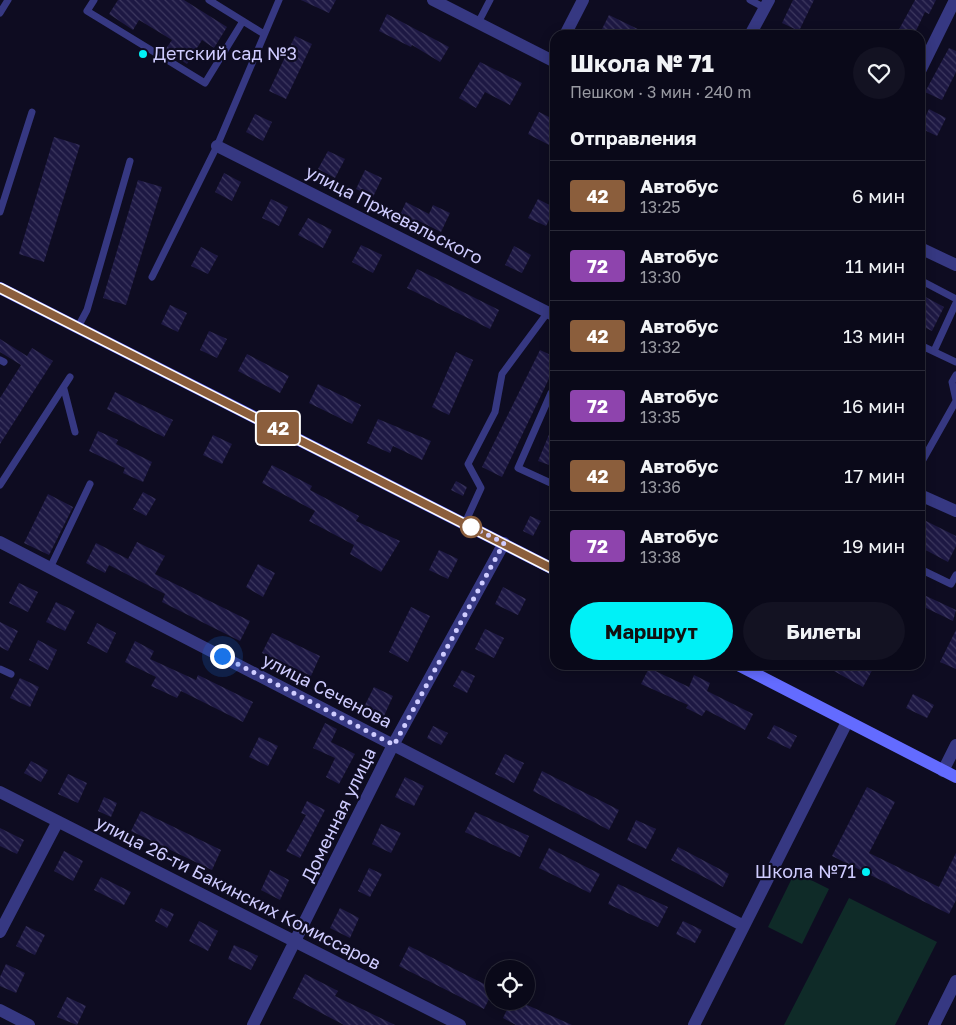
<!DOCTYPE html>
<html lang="ru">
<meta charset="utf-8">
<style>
:root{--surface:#0a0919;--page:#131222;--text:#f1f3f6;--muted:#999aa2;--line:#2a2a38;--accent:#00f1f7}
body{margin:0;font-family:"Golos Text",sans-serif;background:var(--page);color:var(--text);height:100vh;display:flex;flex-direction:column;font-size:19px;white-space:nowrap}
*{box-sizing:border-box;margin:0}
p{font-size:16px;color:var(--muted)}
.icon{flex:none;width:28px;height:28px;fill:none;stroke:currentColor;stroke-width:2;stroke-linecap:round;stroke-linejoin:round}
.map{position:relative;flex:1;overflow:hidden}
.drawer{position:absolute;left:550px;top:30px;width:375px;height:640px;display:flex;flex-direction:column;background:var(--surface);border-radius:15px;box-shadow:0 2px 12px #0003,0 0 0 1px var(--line)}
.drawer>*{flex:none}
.badge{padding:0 10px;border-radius:4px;font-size:18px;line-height:32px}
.controls{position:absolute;left:485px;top:960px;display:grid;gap:10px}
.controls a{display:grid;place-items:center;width:50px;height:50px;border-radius:50%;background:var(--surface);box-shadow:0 2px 12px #0003,0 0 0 1px var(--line);font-size:25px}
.you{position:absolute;width:25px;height:25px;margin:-12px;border:4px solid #fff;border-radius:50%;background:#1a73e8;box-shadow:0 0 0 8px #1a73e833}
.map>.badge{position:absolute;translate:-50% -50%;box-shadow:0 0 0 2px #fff}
h2{padding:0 20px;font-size:19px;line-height:45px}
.round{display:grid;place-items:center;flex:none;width:52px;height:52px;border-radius:26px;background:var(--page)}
.headline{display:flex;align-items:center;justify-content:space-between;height:85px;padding:0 20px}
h1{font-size:24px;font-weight:700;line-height:38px}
.action{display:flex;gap:10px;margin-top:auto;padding:10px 20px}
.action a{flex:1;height:58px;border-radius:30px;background:var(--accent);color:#111;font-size:20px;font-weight:700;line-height:58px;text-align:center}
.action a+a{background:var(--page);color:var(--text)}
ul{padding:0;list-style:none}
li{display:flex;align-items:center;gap:15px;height:70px;padding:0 20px;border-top:1px solid var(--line)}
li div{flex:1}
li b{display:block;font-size:19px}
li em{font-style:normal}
li .badge{min-width:55px;font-weight:700;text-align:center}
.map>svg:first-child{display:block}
.pitch{fill:#0f2b28}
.building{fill:url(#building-back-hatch)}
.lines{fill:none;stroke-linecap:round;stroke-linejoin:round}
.service{stroke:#363882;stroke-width:7}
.minor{stroke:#363882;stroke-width:12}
.secondary{stroke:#636bff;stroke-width:12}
.line-casing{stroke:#fff;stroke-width:11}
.line{stroke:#8b5e3c;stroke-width:8}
.walk{stroke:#cfccff;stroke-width:5;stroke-dasharray:0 9}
.poi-dot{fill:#00f1f7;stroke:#0e0c21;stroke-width:2}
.stop-dot{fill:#fff;stroke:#8b5e3c;stroke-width:2.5}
.labels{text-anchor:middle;stroke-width:4.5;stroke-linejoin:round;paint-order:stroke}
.poi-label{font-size:18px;fill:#cfccff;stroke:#0e0c21;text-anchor:start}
.street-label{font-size:18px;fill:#cfccff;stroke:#0e0c21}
</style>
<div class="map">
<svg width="956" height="1025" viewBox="0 0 956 1025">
<defs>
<pattern id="building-back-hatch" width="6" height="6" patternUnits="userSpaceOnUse" patternTransform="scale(1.25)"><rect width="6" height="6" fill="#1d1843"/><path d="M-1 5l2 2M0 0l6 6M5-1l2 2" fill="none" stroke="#3d385f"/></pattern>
</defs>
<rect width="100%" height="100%" fill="#0e0c21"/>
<path class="pitch" d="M 795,872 L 829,889 L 802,944 L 768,927 Z
M 849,898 L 937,942 L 895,1025 L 784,1025 Z"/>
<path class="building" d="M 118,0 L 184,0 L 227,27 L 214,48 L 202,40 L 187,64 L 165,50 L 172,40 L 139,20 L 133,30 L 109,14 Z
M 301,0 L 336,0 L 329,13 Z
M 793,0 L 814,0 L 799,31 L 782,23 Z
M 915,0 L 936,0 L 929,14 L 925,12 L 914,35 L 896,35 Z
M 387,14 L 449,47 L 440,62 L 412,45 L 411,47 L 379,31 Z
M 609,15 L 650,35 L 599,35 Z
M 295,36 L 312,44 L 286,99 L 269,91 Z
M 949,48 L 956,51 L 956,72 L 942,100 L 925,92 Z
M 480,62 L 522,83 L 510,105 L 485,92 L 476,108 L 459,98 Z
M 929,109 L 946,118 L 937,136 L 920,128 Z
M 539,112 L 555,120 L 555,137 L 551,146 L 528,134 Z
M 255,114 L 272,122 L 263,141 L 246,132 Z
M 54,137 L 80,145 L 44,262 L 19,254 Z
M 328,151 L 345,159 L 335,178 L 318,169 Z
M 365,170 L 382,178 L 373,197 L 356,189 Z
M 224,173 L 241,182 L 232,201 L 215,192 Z
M 138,180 L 162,187 L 126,305 L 103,298 Z
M 271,199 L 288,207 L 279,226 L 262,218 Z
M 538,199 L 555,208 L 546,226 L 528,218 Z
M 406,202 L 429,214 L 433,205 L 450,213 L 441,232 L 419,221 L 415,228 L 398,219 Z
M 308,218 L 332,230 L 323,248 L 298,235 Z
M 361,245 L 382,255 L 373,273 L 352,262 Z
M 514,246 L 531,255 L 522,273 L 505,265 Z
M 201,247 L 218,256 L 208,274 L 191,266 Z
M 417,269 L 499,310 L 490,329 L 407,288 Z
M 920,294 L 944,307 L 932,331 L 920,325 Z
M 170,305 L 187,313 L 178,332 L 161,324 Z
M 209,331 L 227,339 L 217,358 L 200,350 Z
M 0,339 L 27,356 L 32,348 L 53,361 L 0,444 L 0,398 L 21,365 L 0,352 Z
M 540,350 L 555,357 L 555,366 L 502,477 L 482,467 Z
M 456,352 L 473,360 L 449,415 L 432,407 Z
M 247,354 L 289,376 L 280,393 L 238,371 Z
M 318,384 L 361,405 L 352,424 L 309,403 Z
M 115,392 L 173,420 L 164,437 L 107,409 Z
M 378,419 L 431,441 L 422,460 L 393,446 L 390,453 L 367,443 Z
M 555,420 L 555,467 L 538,461 Z
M 98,431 L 118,440 L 116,444 L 152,462 L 143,482 L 123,473 L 125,468 L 89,451 Z
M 213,435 L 232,444 L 222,464 L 203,455 Z
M 272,465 L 312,486 L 310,490 L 359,516 L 356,521 L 400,541 L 381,572 L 350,554 L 354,545 L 309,521 L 315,511 L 262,483 Z
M 456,481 L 467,487 L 463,496 L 451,490 Z
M 143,492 L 156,499 L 146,516 L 133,509 Z
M 48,494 L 73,507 L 49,555 L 24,543 Z
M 530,516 L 541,521 L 533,536 L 523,531 Z
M 920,518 L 956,536 L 956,546 L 948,562 L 920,547 Z
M 137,542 L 165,556 L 155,574 L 250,621 L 240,641 L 162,602 L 165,594 L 109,565 L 105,573 L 86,563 L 96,543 L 128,559 Z
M 439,550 L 458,559 L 448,579 L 429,570 Z
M 258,564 L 275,573 L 263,597 L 246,587 Z
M 19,583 L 38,592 L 28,612 L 9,603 Z
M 503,587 L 526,599 L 518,615 L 495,604 Z
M 924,595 L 956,610 L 953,621 L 920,605 Z
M 56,602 L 75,611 L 65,631 L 46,622 Z
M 411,607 L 430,616 L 408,662 L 389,652 Z
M 0,622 L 18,631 L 8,651 L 0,647 Z
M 97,623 L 116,633 L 107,653 L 87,643 Z
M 485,629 L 504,638 L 494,658 L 475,649 Z
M 956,630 L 956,669 L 940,662 Z
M 272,633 L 320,656 L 311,676 L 262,653 Z
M 38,640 L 57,650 L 48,670 L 29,660 Z
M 135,641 L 154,651 L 150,659 L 196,680 L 198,675 L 253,702 L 243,722 L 181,691 L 177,698 L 151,686 L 156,677 L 125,662 Z
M 823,665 L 875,665 L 863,687 Z
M 649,668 L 689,687 L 694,675 L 710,683 L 707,691 L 753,714 L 745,730 L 706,710 L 702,716 L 686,708 L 688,705 L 641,684 Z
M 462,670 L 475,676 L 467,693 L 453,686 Z
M 20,678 L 39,687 L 30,707 L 10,698 Z
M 374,687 L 393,696 L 384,716 L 364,707 Z
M 913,694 L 934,705 L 927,718 L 906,708 Z
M 325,723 L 337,729 L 331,742 L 355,754 L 339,784 L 326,777 L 335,758 L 313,748 Z
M 774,725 L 797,736 L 790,749 L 767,738 Z
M 433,726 L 448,733 L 441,745 L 427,738 Z
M 259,737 L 278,746 L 268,766 L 249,757 Z
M 505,754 L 524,763 L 514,783 L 495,774 Z
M 31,761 L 48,770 L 41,782 L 24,773 Z
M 542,771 L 619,810 L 609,830 L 533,791 Z
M 68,774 L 87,783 L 78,803 L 58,794 Z
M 405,777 L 424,786 L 414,806 L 395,797 Z
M 867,787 L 895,802 L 869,853 L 939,887 L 956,853 L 956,900 L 949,914 L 832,856 Z
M 104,797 L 117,803 L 111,817 L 98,811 Z
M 307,801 L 325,810 L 300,858 L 286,851 L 306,815 L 301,813 Z
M 141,811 L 221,850 L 212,870 L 131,831 Z
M 475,812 L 529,836 L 520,857 L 465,832 Z
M 636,820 L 656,829 L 646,849 L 627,840 Z
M 381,824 L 401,833 L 391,853 L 372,844 Z
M 0,828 L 24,840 L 17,854 L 0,846 Z
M 678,847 L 729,874 L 723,887 L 671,860 Z
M 549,848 L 600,874 L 590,893 L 539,868 Z
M 64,851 L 83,861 L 73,881 L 54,871 Z
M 369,868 L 382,874 L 370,897 L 358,891 Z
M 270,870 L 289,880 L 280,900 L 261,890 Z
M 101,877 L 131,892 L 124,905 L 94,890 Z
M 618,884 L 668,907 L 658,927 L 608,904 Z
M 161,908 L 174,914 L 167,928 L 155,921 Z
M 340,908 L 359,918 L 350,938 L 330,928 Z
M 199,921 L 218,931 L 208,951 L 189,941 Z
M 683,921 L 702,930 L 695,943 L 676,934 Z
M 26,926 L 45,935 L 35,955 L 16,946 Z
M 234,945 L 258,956 L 251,970 L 228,959 Z
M 409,946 L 494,989 L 484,1009 L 399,966 Z
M 6,964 L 25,973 L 16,993 L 0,986 L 0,977 Z
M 305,974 L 338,991 L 335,996 L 395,1025 L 344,1025 L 293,998 Z
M 67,997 L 86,1006 L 77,1025 L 57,1017 Z
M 511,1001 L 518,1001 L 572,1025 L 516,1025 L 503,1018 Z"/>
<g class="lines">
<path class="service" d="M 94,0 L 87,11 L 205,83 L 243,21
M 209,0 L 264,34
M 750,0 L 765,8
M 0,13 L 8,0
M 478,23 L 490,0
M 0,212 L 32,112
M 152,277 L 217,146 L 279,0
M 920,280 L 956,299
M 78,327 L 87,310 L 130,161
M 920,345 L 956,362
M 934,351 L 956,303
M 0,360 L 4,362
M 956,375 L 952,382 L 956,400
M 64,389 L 75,432
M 555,389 L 551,393 L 518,468 L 555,485
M 920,465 L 956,401
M 0,485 L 70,377
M 465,523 L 481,488 L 468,464 L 495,412 L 502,374 L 548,312
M 50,568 L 90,484
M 920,569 L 951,584 L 956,575
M 0,669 L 11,674"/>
<path class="minor" d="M 433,0 L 555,62
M 565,35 L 583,0
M 750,35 L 769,0
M 920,71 L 955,0
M 217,146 L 555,316
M 920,248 L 956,265
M 920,495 L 956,511
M 0,542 L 744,926
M 943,771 L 956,745
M 0,792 L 460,1025
M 0,932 L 57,823
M 0,1010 L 29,1025
M 253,1025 L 393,745 L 504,543
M 694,1025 L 847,722
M 934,1025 L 956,981"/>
<path class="secondary" d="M 0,288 L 555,570
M 738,665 L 956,777"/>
</g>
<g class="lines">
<g class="line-casing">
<path id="line" d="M 0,288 L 555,570"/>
</g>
<use href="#line" class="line"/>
<path class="walk" d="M 222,656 L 394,745 L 504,543 L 470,526 L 471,527"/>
</g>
<g class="poi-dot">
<circle cx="143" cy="54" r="5"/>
<circle cx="866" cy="872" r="5"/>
</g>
<circle class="stop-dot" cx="471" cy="527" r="10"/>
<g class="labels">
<g class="poi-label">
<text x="153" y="60">Детский сад №3</text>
<text x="856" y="878" text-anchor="end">Школа №71</text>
</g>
<g class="street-label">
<text transform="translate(394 215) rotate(27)" y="6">улица Пржевальского</text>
<text transform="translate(327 691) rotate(27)" y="6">улица Сеченова</text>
<text transform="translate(339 815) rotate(-64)" y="6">Доменная улица</text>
<text transform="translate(238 893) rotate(27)" y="6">улица 26-ти Бакинских Комиссаров</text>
</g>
</g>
</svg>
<div class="controls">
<a><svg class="icon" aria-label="locate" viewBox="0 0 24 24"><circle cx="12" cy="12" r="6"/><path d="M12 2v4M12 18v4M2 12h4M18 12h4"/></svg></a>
</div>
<div class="you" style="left:222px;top:656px"></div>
<b class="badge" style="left:278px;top:428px;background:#8b5e3c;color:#fff">42</b>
<section class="drawer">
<div class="headline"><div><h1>Школа № 71</h1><p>Пешком · 3 мин · 240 m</p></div><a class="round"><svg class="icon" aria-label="heart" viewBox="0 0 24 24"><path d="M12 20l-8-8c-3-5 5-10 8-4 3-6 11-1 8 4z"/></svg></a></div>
<h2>Отправления</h2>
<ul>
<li><span class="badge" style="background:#8b5e3c;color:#fff">42</span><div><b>Автобус</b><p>13:25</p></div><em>6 мин</em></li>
<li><span class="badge" style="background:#8e44ad;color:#fff">72</span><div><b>Автобус</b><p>13:30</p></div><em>11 мин</em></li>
<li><span class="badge" style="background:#8b5e3c;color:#fff">42</span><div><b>Автобус</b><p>13:32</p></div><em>13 мин</em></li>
<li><span class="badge" style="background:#8e44ad;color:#fff">72</span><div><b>Автобус</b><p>13:35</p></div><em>16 мин</em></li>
<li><span class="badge" style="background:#8b5e3c;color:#fff">42</span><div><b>Автобус</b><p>13:36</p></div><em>17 мин</em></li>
<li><span class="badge" style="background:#8e44ad;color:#fff">72</span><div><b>Автобус</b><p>13:38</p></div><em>19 мин</em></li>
</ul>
<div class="action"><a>Маршрут</a><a>Билеты</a></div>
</section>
</div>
